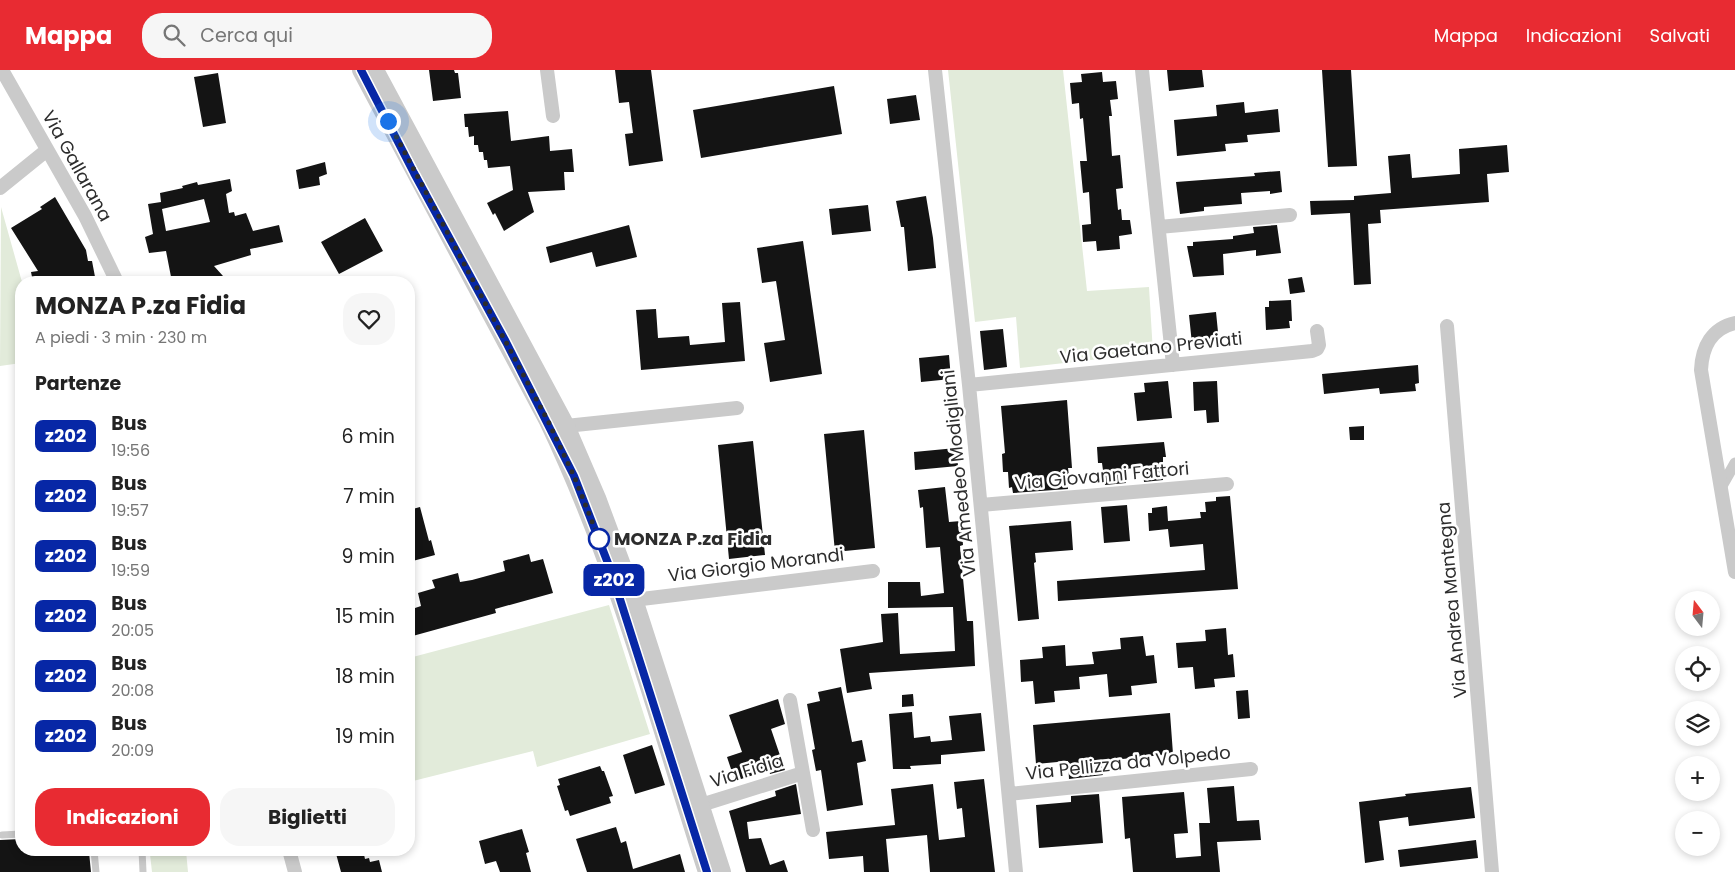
<!DOCTYPE html>
<html lang="it">
<meta charset="utf-8">
<style>
:root{--surface:#fff;--page:#f6f6f6;--text:#222;--muted:#767676;--accent:#e82b32}
body{margin:0;font-family:Poppins,sans-serif;background:var(--page);color:var(--text);height:100vh;display:flex;flex-direction:column;font-size:19px;white-space:nowrap}
*{box-sizing:border-box;margin:0}
p{font-size:16px;color:var(--muted)}
.icon{flex:none;width:28px;height:28px;fill:none;stroke:currentColor;stroke-width:2;stroke-linecap:round;stroke-linejoin:round}
.map{position:relative;flex:1;overflow:hidden}
.drawer{position:absolute;left:15px;top:206px;width:400px;height:580px;display:flex;flex-direction:column;background:var(--surface);border-radius:20px;box-shadow:0 2px 8px #0003}
.drawer>*{flex:none}
.badge{padding:0 10px;border-radius:8px;font-size:18px;line-height:32px}
.needle{width:32px;rotate:344deg}
.tools{position:absolute;left:1675px;top:521px;display:grid;gap:10px}
.tools a{display:grid;place-items:center;width:45px;height:45px;border-radius:50%;background:var(--surface);box-shadow:0 2px 8px #0003;font-size:25px}
.you{position:absolute;width:25px;height:25px;margin:-12px;border:4px solid #fff;border-radius:50%;background:#1a73e8;box-shadow:0 0 0 8px #1a73e833}
.map>.badge{position:absolute;translate:-50% -50%;box-shadow:0 0 0 2px #fff}
h2{padding:0 20px;font-size:19px;line-height:45px}
.round{display:grid;place-items:center;flex:none;width:52px;height:52px;border-radius:20px;background:var(--page)}
.head{display:flex;align-items:center;justify-content:space-between;height:85px;padding:0 20px}
h1{font-size:24px;font-weight:700;line-height:38px}
.action{display:flex;gap:10px;margin-top:auto;padding:10px 20px}
.action a{flex:1;height:58px;border-radius:20px;background:var(--accent);color:#fff;font-size:20px;font-weight:700;line-height:58px;text-align:center}
.action a+a{background:var(--page);color:var(--text)}
ul{padding:0;list-style:none}
li{display:flex;align-items:center;gap:15px;height:60px;padding:0 20px}
li div{flex:1}
li b{display:block;font-size:19px}
li em{font-style:normal}
li .badge{min-width:55px;font-weight:700;text-align:center}
header{display:flex;align-items:center;gap:30px;box-sizing:border-box;height:70px;padding:0 25px;background:var(--accent);color:#fff}
header strong{font-size:24px}
nav{display:flex;gap:28px;margin-inline-start:auto;font-size:18px}
.search{width:350px;height:45px;background:var(--page);display:flex;align-items:center;gap:12px;box-sizing:border-box;padding:0 18px;border-radius:20px;color:var(--muted);font-size:19px}
.map>svg:first-child{display:block}
.green{fill:#e2ebda}
.building{fill:#141414;fill-rule:evenodd}
.lines{fill:none;stroke-linecap:round;stroke-linejoin:round}
.service{stroke:#cacaca;stroke-width:7}
.pedestrian{stroke:#cacaca;stroke-width:11}
.minor{stroke:#cacaca;stroke-width:14}
.tertiary{stroke:#cacaca;stroke-width:18}
.line-casing{stroke:#fff;stroke-width:11}
.line{stroke:#0727a6;stroke-width:8}
.walk{stroke:#2d2d2d;stroke-width:5;stroke-dasharray:0 9}
.stop-dot{fill:#fff;stroke:#0727a6;stroke-width:2.5}
.labels{text-anchor:middle;stroke-width:5;stroke-linejoin:round;paint-order:stroke}
.street-label{font-size:18px;fill:#2d2d2d;stroke:#fff}
.stop-label{font-size:18px;font-weight:bold;fill:#2d2d2d;stroke:#fff;text-anchor:start}
</style>
<header>
<strong>Mappa</strong>
<div class="search"><svg class="icon" aria-label="search" viewBox="0 0 24 24"><circle cx="10" cy="10" r="6"/><path d="M15 15l6 6"/></svg>Cerca qui</div>
<nav><a>Mappa</a><a>Indicazioni</a><a>Salvati</a></nav>
</header>
<div class="map">
<svg width="1735" height="802" viewBox="0 0 1735 802">
<rect width="100%" height="100%" fill="#fff"/>
<path class="green" d="M 948,0 L 1063,0 L 1087,221 L 1149,217 L 1153,283 L 1020,298 L 1016,247 L 975,252 Z
M 1,137 L 22,212 L 21,293 L 0,296 Z
M 609,535 L 650,664 L 537,697 L 533,681 L 409,712 L 409,588 Z
M 186,781 L 188,802 L 152,802 L 150,784 Z"/>
<path class="building" d="M 429,0 L 454,0 L 455,3 L 458,3 L 461,28 L 433,31 Z
M 615,0 L 651,0 L 663,91 L 629,96 L 625,64 L 633,63 L 629,32 L 619,33 Z
M 1167,0 L 1202,0 L 1204,17 L 1169,21 Z
M 1322,0 L 1351,0 L 1357,96 L 1328,97 Z
M 1102,2 L 1103,12 L 1116,11 L 1118,29 L 1110,30 L 1112,46 L 1109,46 L 1112,86 L 1120,85 L 1123,118 L 1116,119 L 1118,140 L 1121,139 L 1122,150 L 1130,150 L 1132,164 L 1119,166 L 1120,179 L 1097,181 L 1096,171 L 1083,172 L 1082,155 L 1091,154 L 1089,122 L 1083,123 L 1080,91 L 1087,91 L 1083,48 L 1080,49 L 1079,33 L 1072,34 L 1070,13 L 1082,12 L 1081,4 Z
M 218,3 L 226,53 L 203,57 L 194,7 Z
M 834,16 L 842,64 L 701,88 L 693,40 Z
M 916,25 L 920,50 L 890,54 L 887,29 Z
M 1244,32 L 1245,43 L 1278,39 L 1280,62 L 1247,65 L 1248,72 L 1225,74 L 1226,81 L 1177,86 L 1174,50 L 1217,46 L 1216,35 Z
M 508,41 L 511,71 L 549,66 L 550,81 L 572,79 L 574,102 L 564,102 L 565,120 L 528,122 L 534,142 L 504,161 L 495,143 L 493,145 L 487,133 L 513,120 L 510,96 L 488,98 L 487,90 L 484,90 L 483,82 L 479,82 L 478,75 L 474,75 L 474,66 L 469,67 L 468,57 L 465,57 L 464,44 Z
M 1507,75 L 1509,102 L 1487,104 L 1489,132 L 1380,140 L 1381,153 L 1368,154 L 1371,214 L 1354,215 L 1350,143 L 1311,145 L 1310,131 L 1354,130 L 1354,126 L 1391,123 L 1388,86 L 1410,84 L 1412,108 L 1460,104 L 1459,79 Z
M 325,92 L 327,104 L 319,107 L 320,115 L 299,119 L 296,100 Z
M 1280,101 L 1282,122 L 1270,124 L 1270,121 L 1241,123 L 1242,134 L 1204,137 L 1204,141 L 1180,144 L 1176,112 L 1255,106 L 1254,103 Z
M 230,109 L 232,121 L 226,124 L 229,143 L 234,142 L 235,146 L 246,143 L 253,161 L 279,155 L 283,172 L 250,179 L 251,185 L 214,196 L 223,206 L 214,212 L 172,212 L 166,181 L 149,183 L 145,167 L 153,164 L 148,134 L 161,132 L 160,123 L 183,118 L 182,116 L 197,112 L 198,115 ZM 204,129 L 210,152 L 166,161 L 162,139 Z
M 926,126 L 933,168 L 936,198 L 908,201 L 904,157 L 901,157 L 896,131 Z
M 55,127 L 86,180 L 88,191 L 92,191 L 96,212 L 72,212 L 71,207 L 33,212 L 31,202 L 38,201 L 11,158 L 42,139 L 40,137 Z
M 868,135 L 871,161 L 832,165 L 829,139 Z
M 365,148 L 383,181 L 339,204 L 321,172 Z
M 629,155 L 637,187 L 596,197 L 592,182 L 550,193 L 546,177 Z
M 1277,155 L 1281,183 L 1256,186 L 1256,180 L 1223,184 L 1224,205 L 1193,207 L 1187,176 L 1193,176 L 1193,172 L 1233,169 L 1233,166 L 1254,163 L 1253,157 Z
M 803,171 L 822,304 L 770,312 L 764,273 L 785,270 L 776,211 L 762,213 L 757,178 Z
M 1302,207 L 1305,222 L 1290,224 L 1288,209 Z
M 1291,230 L 1292,251 L 1289,251 L 1290,258 L 1266,260 L 1265,237 L 1269,237 L 1269,231 Z
M 740,232 L 745,291 L 641,300 L 636,240 L 656,239 L 658,268 L 689,266 L 690,275 L 725,272 L 722,233 Z
M 1216,242 L 1219,272 L 1192,274 L 1189,245 Z
M 1003,259 L 1007,297 L 984,300 L 980,261 Z
M 949,285 L 951,309 L 921,312 L 919,288 Z
M 1418,295 L 1419,313 L 1415,314 L 1416,321 L 1380,324 L 1379,318 L 1324,324 L 1322,304 Z
M 1168,311 L 1172,348 L 1137,351 L 1134,323 L 1145,322 L 1144,313 Z
M 1217,311 L 1219,352 L 1207,353 L 1206,340 L 1194,341 L 1193,312 Z
M 1067,330 L 1072,398 L 1068,398 L 1070,413 L 1067,413 L 1068,419 L 1013,423 L 1012,417 L 1009,418 L 1008,402 L 1003,402 L 1002,384 L 1005,383 L 1001,336 Z
M 1364,356 L 1364,370 L 1350,370 L 1349,357 Z
M 864,360 L 875,478 L 835,482 L 824,364 Z
M 753,371 L 765,485 L 729,489 L 718,375 Z
M 1164,372 L 1166,387 L 1163,387 L 1163,410 L 1144,412 L 1143,397 L 1125,399 L 1126,413 L 1105,415 L 1102,393 L 1098,393 L 1097,377 Z
M 956,378 L 958,396 L 915,400 L 914,382 Z
M 945,417 L 949,452 L 961,451 L 963,475 L 960,476 L 967,551 L 973,551 L 975,596 L 869,603 L 872,619 L 847,623 L 840,579 L 883,572 L 881,544 L 898,543 L 900,584 L 955,581 L 953,537 L 888,538 L 888,512 L 920,512 L 921,526 L 944,523 L 940,477 L 926,478 L 923,437 L 920,438 L 918,420 Z
M 1230,426 L 1238,519 L 1058,531 L 1057,511 L 1205,500 L 1203,474 L 1170,477 L 1168,459 L 1149,461 L 1148,443 L 1152,443 L 1152,438 L 1167,436 L 1168,451 L 1201,448 L 1200,442 L 1206,442 L 1205,432 L 1216,431 L 1216,427 Z
M 1127,435 L 1130,471 L 1104,473 L 1101,437 Z
M 420,437 L 429,471 L 431,470 L 435,485 L 409,492 L 409,440 Z
M 1071,451 L 1073,480 L 1035,483 L 1036,492 L 1034,493 L 1039,549 L 1018,551 L 1009,456 Z
M 529,484 L 531,492 L 543,489 L 553,523 L 495,539 L 496,543 L 409,567 L 409,540 L 421,536 L 418,523 L 435,518 L 432,510 L 458,503 L 460,512 L 472,510 L 505,501 L 503,491 Z
M 1226,558 L 1228,585 L 1233,584 L 1235,607 L 1214,609 L 1215,617 L 1195,619 L 1193,597 L 1178,598 L 1176,573 L 1206,571 L 1205,560 Z
M 1143,566 L 1146,586 L 1154,585 L 1157,613 L 1131,616 L 1132,625 L 1109,627 L 1107,604 L 1079,607 L 1080,619 L 1054,621 L 1055,632 L 1035,634 L 1033,611 L 1021,612 L 1020,590 L 1043,588 L 1042,577 L 1065,575 L 1066,596 L 1094,594 L 1092,582 L 1121,579 L 1120,568 Z
M 841,617 L 852,672 L 862,670 L 866,691 L 857,693 L 863,735 L 827,741 L 821,700 L 816,701 L 812,680 L 815,679 L 807,634 L 820,631 L 818,622 Z
M 1248,620 L 1250,648 L 1238,649 L 1236,621 Z
M 913,624 L 914,636 L 902,637 L 902,625 Z
M 778,629 L 785,654 L 771,659 L 785,700 L 770,704 L 769,700 L 735,711 L 727,687 L 742,682 L 729,645 Z
M 912,642 L 914,668 L 930,666 L 931,672 L 952,670 L 949,646 L 981,643 L 985,681 L 941,685 L 941,694 L 910,696 L 911,699 L 893,699 L 889,644 Z
M 1170,643 L 1173,684 L 1102,691 L 1103,705 L 1069,709 L 1068,691 L 1036,694 L 1033,655 Z
M 652,675 L 665,715 L 635,724 L 623,685 Z
M 600,696 L 602,701 L 604,701 L 613,726 L 609,727 L 611,733 L 570,746 L 568,740 L 565,741 L 557,716 L 560,715 L 558,709 Z
M 984,709 L 995,802 L 930,802 L 927,765 L 886,769 L 889,802 L 864,802 L 863,786 L 829,789 L 826,762 L 895,755 L 891,719 L 933,714 L 939,770 L 965,767 L 962,738 L 957,739 L 954,712 Z
M 796,714 L 801,744 L 747,752 L 749,769 L 761,768 L 770,795 L 784,790 L 788,802 L 746,802 L 729,741 L 776,726 L 775,721 Z
M 1234,716 L 1237,751 L 1259,750 L 1261,770 L 1217,772 L 1220,802 L 1133,802 L 1130,768 L 1125,769 L 1122,727 L 1184,722 L 1188,763 L 1174,764 L 1176,788 L 1201,786 L 1199,753 L 1210,753 L 1207,718 Z
M 1471,717 L 1475,748 L 1409,756 L 1408,747 L 1379,751 L 1384,790 L 1365,793 L 1359,732 L 1406,726 L 1405,724 Z
M 1099,724 L 1103,773 L 1039,778 L 1036,735 L 1071,732 L 1071,726 Z
M 616,757 L 621,773 L 626,771 L 633,799 L 680,784 L 685,802 L 587,802 L 576,769 Z
M 522,759 L 529,782 L 526,783 L 531,802 L 500,802 L 496,791 L 485,794 L 479,771 Z
M 21,769 L 21,780 L 71,780 L 71,784 L 89,782 L 91,802 L 0,802 L 0,770 Z
M 1476,770 L 1478,788 L 1400,797 L 1398,780 Z
M 335,780 L 363,780 L 365,789 L 369,788 L 370,792 L 379,790 L 382,802 L 341,802 Z"/>
<g class="lines">
<path class="service" d="M 2,765 L 21,764
M 94,780 L 96,802
M 142,780 L 143,802"/>
<path class="pedestrian" d="M 1722,416 L 1735,393"/>
<path class="minor" d="M 2,0 L 85,146 L 117,212
M 547,0 L 553,46
M 935,0 L 969,315 L 1016,802
M 1142,0 L 1173,295
M 0,118 L 47,80
M 1159,157 L 1290,145
M 1735,253 C 1712,258 1702,277 1701,300 L 1735,502
M 1447,256 L 1492,802
M 969,315 L 1312,281 L 1317,279 L 1319,275 L 1317,261
M 566,356 L 737,338
M 981,435 L 1227,414
M 625,531 L 873,501
M 803,703 L 813,760
M 1009,724 L 1251,699
M 701,735 L 803,703 L 790,630
M 289,780 L 295,802"/>
<path class="tertiary" d="M 361,0 L 548,351 C 617,495 658,650 707,802
M 375,0 L 566,356 L 597,428 L 629,514 L 722,802"/>
</g>
<g class="lines">
<g class="line-casing">
<path id="line" d="M 361,0 L 414,103 L 506,272 L 574,406 L 611,501 L 707,802"/>
</g>
<use href="#line" class="line"/>
<path class="walk" d="M 388,51 L 548,351 L 574,406 L 599,469"/>
</g>
<circle class="stop-dot" cx="599" cy="469" r="10"/>
<g class="labels">
<g class="street-label">
<text transform="translate(77 96) rotate(61)" y="6">Via Gallarana</text>
<text transform="translate(1151 278) rotate(-6)" y="6">Via Gaetano Previati</text>
<text transform="translate(959 403) rotate(-96)" y="6">Via Amedeo Modigliani</text>
<text transform="translate(1102 406) rotate(-5)" y="6">Via Giovanni Fattori</text>
<text transform="translate(756 495) rotate(-7)" y="6">Via Giorgio Morandi</text>
<text transform="translate(1452 530) rotate(-95)" y="6">Via Andrea Mantegna</text>
<text transform="translate(1128 693) rotate(-6)" y="6">Via Pellizza da Volpedo</text>
<text transform="translate(747 701) rotate(-17)" y="6">Via Fidia</text>
</g>
<g class="stop-label">
<text x="614" y="475">MONZA P.za Fidia</text>
</g>
</g>
</svg>
<div class="tools">
<a><svg class="needle" viewBox="-14 -14 28 28"><path d="M0-13l5 13h-10z" fill="#e53935"/><path d="M0 13l5-13h-10z" fill="#767676"/></svg></a>
<a><svg class="icon" aria-label="locate" viewBox="0 0 24 24"><circle cx="12" cy="12" r="6"/><path d="M12 2v4M12 18v4M2 12h4M18 12h4"/></svg></a>
<a><svg class="icon" aria-label="layers" viewBox="0 0 24 24"><path d="M12 4l9 5-9 5-9-5zM3 14l9 5 9-5"/></svg></a>
<a>+</a>
<a>−</a>
</div>
<div class="you" style="left:388px;top:51px"></div>
<b class="badge" style="left:614px;top:510px;background:#0727a6;color:#fff">z202</b>
<section class="drawer">
<div class="head"><div><h1>MONZA P.za Fidia</h1><p>A piedi · 3 min · 230 m</p></div><a class="round"><svg class="icon" aria-label="heart" viewBox="0 0 24 24"><path d="M12 20l-8-8c-3-5 5-10 8-4 3-6 11-1 8 4z"/></svg></a></div>
<h2>Partenze</h2>
<ul>
<li><span class="badge" style="background:#0727a6;color:#fff">z202</span><div><b>Bus</b><p>19:56</p></div><em>6 min</em></li>
<li><span class="badge" style="background:#0727a6;color:#fff">z202</span><div><b>Bus</b><p>19:57</p></div><em>7 min</em></li>
<li><span class="badge" style="background:#0727a6;color:#fff">z202</span><div><b>Bus</b><p>19:59</p></div><em>9 min</em></li>
<li><span class="badge" style="background:#0727a6;color:#fff">z202</span><div><b>Bus</b><p>20:05</p></div><em>15 min</em></li>
<li><span class="badge" style="background:#0727a6;color:#fff">z202</span><div><b>Bus</b><p>20:08</p></div><em>18 min</em></li>
<li><span class="badge" style="background:#0727a6;color:#fff">z202</span><div><b>Bus</b><p>20:09</p></div><em>19 min</em></li>
</ul>
<div class="action"><a>Indicazioni</a><a>Biglietti</a></div>
</section>
</div>
